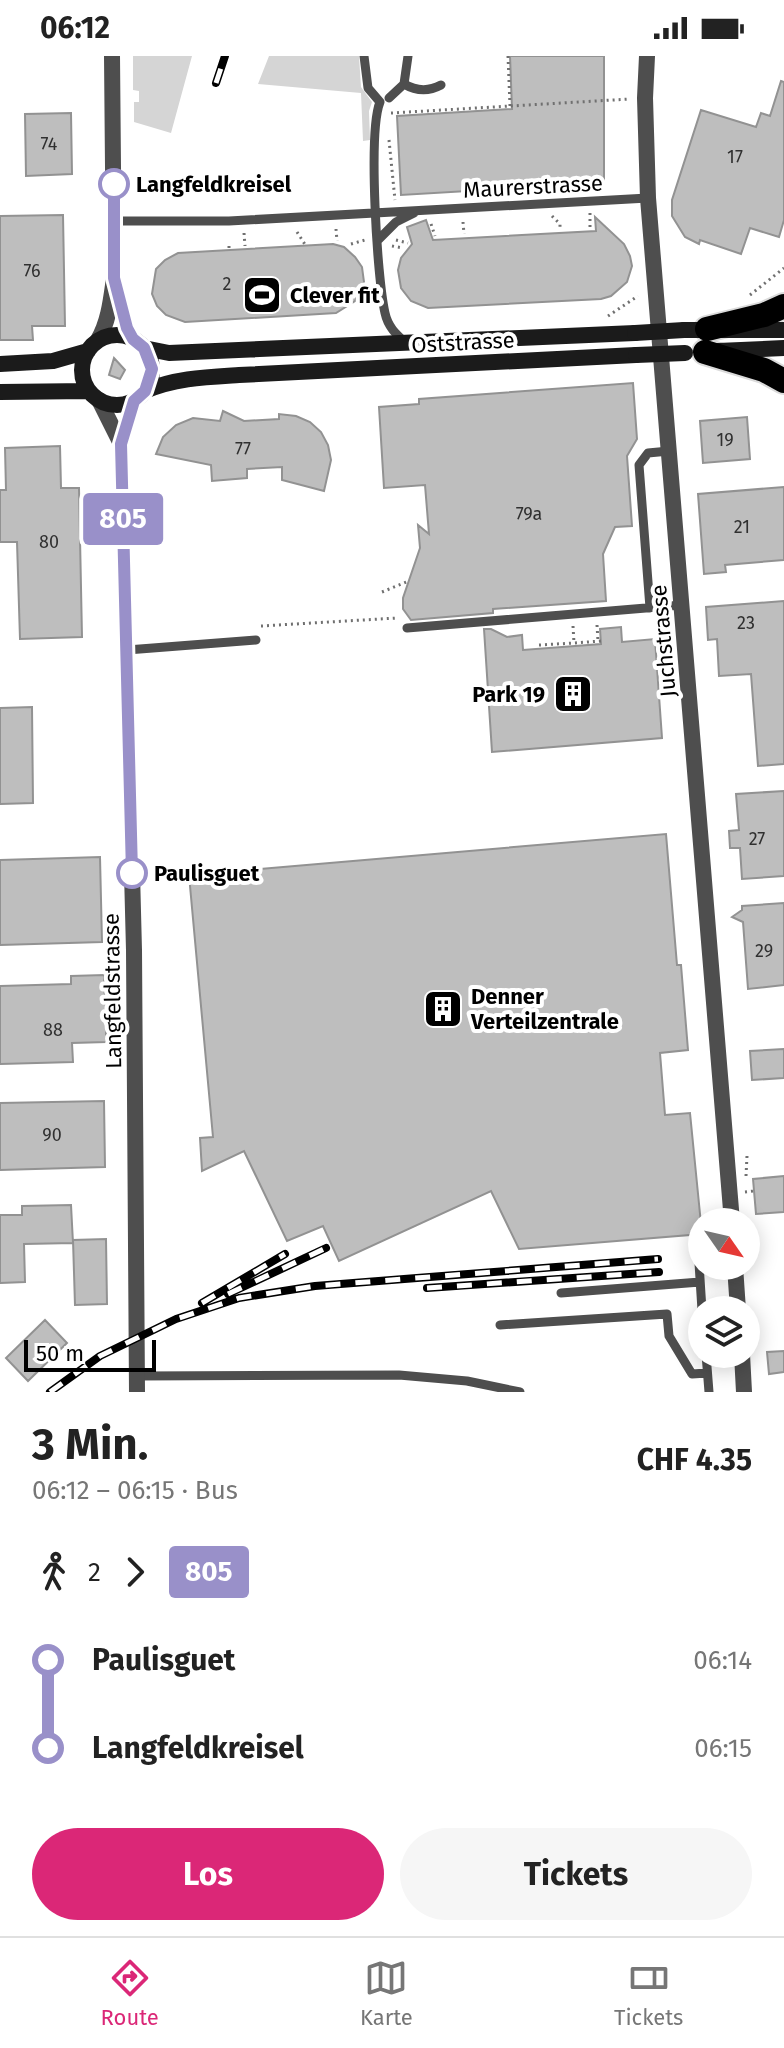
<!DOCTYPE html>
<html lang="de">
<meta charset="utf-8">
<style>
:root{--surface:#fff;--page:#f6f6f6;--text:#222;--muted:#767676;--line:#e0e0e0;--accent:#db2777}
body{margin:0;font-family:"Fira Sans",sans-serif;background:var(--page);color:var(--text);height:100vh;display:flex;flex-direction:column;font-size:30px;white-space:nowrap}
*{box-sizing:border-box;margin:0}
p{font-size:26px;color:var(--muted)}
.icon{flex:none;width:44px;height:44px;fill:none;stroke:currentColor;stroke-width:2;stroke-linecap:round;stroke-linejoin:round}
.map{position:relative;height:1336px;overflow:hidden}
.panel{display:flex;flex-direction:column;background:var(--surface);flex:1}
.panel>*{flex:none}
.badge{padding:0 16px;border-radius:6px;font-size:28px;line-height:52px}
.needle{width:52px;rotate:124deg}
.buttons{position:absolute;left:688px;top:1152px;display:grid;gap:16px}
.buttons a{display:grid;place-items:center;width:72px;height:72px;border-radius:50%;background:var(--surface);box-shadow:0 4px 20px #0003;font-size:40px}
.scale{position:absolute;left:24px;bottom:20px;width:132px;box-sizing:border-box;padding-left:8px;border:4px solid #000;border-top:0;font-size:22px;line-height:28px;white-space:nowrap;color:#000;-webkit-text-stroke:6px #fff;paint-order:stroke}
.map>.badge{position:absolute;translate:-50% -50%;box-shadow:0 0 0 4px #fff}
.legs{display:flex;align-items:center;gap:12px;height:88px;padding:0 32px;font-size:26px}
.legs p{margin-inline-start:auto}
.overview{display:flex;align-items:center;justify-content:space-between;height:136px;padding:0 32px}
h1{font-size:44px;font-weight:700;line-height:60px}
.button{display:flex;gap:16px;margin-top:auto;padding:16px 32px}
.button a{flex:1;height:92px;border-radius:48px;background:var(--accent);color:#fff;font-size:32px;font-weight:700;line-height:92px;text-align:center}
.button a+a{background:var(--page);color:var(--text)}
ul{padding:0 32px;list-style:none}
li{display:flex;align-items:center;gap:28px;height:88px;font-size:30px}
li i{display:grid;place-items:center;width:12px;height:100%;margin:0 10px;background:currentColor}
li i::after{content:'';width:20px;height:20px;margin:-10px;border:6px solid;border-radius:50%;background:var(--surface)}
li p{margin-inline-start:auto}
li:first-child i{background:linear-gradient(#0000 50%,currentColor 0)}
li:last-child i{background:linear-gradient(currentColor 50%,#0000 0)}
.status{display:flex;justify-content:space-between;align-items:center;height:56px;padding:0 40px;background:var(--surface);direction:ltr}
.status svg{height:22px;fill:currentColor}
.menu{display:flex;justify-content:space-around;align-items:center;height:112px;border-top:2px solid var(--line);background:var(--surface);font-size:22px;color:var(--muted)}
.menu a{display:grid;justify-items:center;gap:4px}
.menu .active{color:var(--accent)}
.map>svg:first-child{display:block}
.green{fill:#d5d5d5}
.building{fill:#bebebe;stroke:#929292;stroke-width:2}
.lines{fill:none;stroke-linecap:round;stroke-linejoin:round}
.motorway-casing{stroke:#dbdbdb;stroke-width:28}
.path{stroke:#707070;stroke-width:3;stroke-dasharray:2 4;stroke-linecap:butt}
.service{stroke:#4e4e4e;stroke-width:9}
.minor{stroke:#4e4e4e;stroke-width:16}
.tertiary{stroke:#4e4e4e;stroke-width:16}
.secondary{stroke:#1b1b1b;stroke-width:16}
.motorway{stroke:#000;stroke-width:24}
.rail-casing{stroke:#000;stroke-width:8}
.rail{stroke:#fff;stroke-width:5;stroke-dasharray:15;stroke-linecap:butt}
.secondary-bridge{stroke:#1b1b1b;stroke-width:16}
.line-1-casing{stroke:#fff;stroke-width:18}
.line-1{stroke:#9990c9;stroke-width:12}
.stop-1-dot{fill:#fff;stroke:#9990c9;stroke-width:4}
.labels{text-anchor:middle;stroke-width:8;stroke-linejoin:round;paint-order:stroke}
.number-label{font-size:18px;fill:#303030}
.stop-label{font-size:22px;font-weight:bold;fill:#000;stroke:#fff;text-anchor:start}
.street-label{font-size:22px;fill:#000;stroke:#fff}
.poi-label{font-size:22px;font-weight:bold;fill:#000;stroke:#fff;text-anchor:start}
</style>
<div class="status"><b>06:12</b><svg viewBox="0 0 49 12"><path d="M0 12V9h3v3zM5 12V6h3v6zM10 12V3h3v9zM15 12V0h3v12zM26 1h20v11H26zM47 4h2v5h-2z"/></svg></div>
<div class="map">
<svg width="784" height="1336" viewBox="0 0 784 1336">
<rect width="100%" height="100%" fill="#fff"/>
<path class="green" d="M 133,0 L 192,0 L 171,77 L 134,66 L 134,46 L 139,46 L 139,35 L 133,34 Z
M 269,0 L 359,0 L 361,31 L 372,46 L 369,55 L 370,84 L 363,85 L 361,37 L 258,28 Z"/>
<path class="building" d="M 510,0 L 604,0 L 604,127 L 401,139 L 397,60 L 512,53 Z
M 781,25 L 784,26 L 784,164 L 779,181 L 750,172 L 741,198 L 700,184 L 699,188 L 685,181 L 672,160 L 672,144 L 701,54 L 756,71 L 761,57 L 770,60 Z
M 71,57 L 72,118 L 26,120 L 25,58 Z
M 63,159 L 65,270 L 32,270 L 33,284 L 0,284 L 0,160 Z
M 595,161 L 624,188 L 630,200 L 632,210 L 627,226 L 611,240 L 601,243 L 428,252 L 411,245 L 401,232 L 398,214 L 401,202 L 412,188 L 407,171 L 426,164 L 433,184 L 596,175 Z
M 333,188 L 344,191 L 355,201 L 362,211 L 364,226 L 355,245 L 336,257 L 185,266 L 166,259 L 157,250 L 152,238 L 156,213 L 165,204 L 178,197 Z
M 114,302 L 125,314 L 120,323 L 109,319 Z
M 633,327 L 637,383 L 627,400 L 632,470 L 615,471 L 603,498 L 606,545 L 493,553 L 493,557 L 411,564 L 403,553 L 403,542 L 420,492 L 418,469 L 429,478 L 425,429 L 384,432 L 379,351 L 419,348 L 419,343 Z
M 223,355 L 244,365 L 279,363 L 279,358 L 296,360 L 310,366 L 321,376 L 328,389 L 331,404 L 324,435 L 282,424 L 282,411 L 247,413 L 247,422 L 212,425 L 211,409 L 156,398 L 163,381 L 176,369 L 193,362 L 220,365 Z
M 747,361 L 750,403 L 703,407 L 700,365 Z
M 60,390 L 61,432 L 79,432 L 82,581 L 20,583 L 17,486 L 0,486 L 0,434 L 6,434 L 5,392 Z
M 784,431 L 784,504 L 725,509 L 726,516 L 704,518 L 698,438 Z
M 784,545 L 784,708 L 758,710 L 751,618 L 719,620 L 717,583 L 708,584 L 706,551 Z
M 621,571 L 622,586 L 655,583 L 662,682 L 492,696 L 484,573 L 491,573 L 507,581 L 522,579 L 523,594 L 601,588 L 600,573 Z
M 32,651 L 33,747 L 0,748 L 0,652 Z
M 784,735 L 784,820 L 742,823 L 740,792 L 730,792 L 729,775 L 739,774 L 736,738 Z
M 666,778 L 677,909 L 681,909 L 688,994 L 660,997 L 665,1059 L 690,1057 L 702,1178 L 519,1193 L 491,1135 L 339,1205 L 323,1170 L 287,1185 L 244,1095 L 202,1115 L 200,1082 L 213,1081 L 189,819 Z
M 100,801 L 102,886 L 0,889 L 0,804 Z
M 784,847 L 784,929 L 748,933 L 743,866 L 732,861 L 742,854 L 742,850 Z
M 104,919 L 105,948 L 111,953 L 111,959 L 106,965 L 106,986 L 72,987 L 73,1006 L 0,1008 L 0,930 L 71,928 L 71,920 Z
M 784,993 L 784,1022 L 752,1024 L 750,995 Z
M 104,1045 L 105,1111 L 0,1114 L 0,1047 Z
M 784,1120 L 784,1156 L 756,1158 L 753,1123 Z
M 71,1149 L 73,1187 L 24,1188 L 25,1226 L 0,1227 L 0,1159 L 22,1159 L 22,1150 Z
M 106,1183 L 107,1248 L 75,1249 L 73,1184 Z
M 45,1264 L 67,1287 L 28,1325 L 6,1302 Z
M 784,1295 L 784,1316 L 769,1318 L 767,1296 Z"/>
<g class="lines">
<g class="motorway-casing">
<path id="motorway" d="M 707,273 L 764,259 L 784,250
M 705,296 L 764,314 L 784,325"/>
</g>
<path class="path" d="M 508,0 L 510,50
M 391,57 L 630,43
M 389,84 L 395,144
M 590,157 L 590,171
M 552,160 L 560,168 L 560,173
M 463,166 L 464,178
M 431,168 L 435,180
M 336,173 L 337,185
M 297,176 L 306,190
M 244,177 L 245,190
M 396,184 L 408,187
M 351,188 L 365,184
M 229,190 L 229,194
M 392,190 L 403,192
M 750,239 L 784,212
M 608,260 L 638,240
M 382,536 L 409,525
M 597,569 L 598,585
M 261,570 L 397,562
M 573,570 L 574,587 L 601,585
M 539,589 L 574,587
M 746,1120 L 747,1100
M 745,1136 L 754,1135"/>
<path class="service" d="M 364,0 L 368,32 L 380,46 C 368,76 377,222 385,257 C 388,271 396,278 406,287
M 408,0 L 404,28 C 416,35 428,36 441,29
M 389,42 L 404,28
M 114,165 L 229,165 L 648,142
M 378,184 L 396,166 L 414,157
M 650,552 L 639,409 L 648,397 L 669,395
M 407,572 L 682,549
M 127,594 L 256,584
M 699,1207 L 702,1254
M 561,1237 L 700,1226
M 500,1269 L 667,1258 L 669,1280 L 692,1318 L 707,1317
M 706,1298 L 709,1336
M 137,1320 L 399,1319 L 467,1325 L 520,1336"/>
<path class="minor" d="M 647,0 L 645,42 L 648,142 L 732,1166
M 99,344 L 121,388
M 134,345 L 121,388 L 134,894 L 137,1336
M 735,1210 L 738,1254
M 742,1298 L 744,1336"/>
<path class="tertiary" d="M 116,231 L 127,272 L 133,283
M 98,284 C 109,265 111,243 114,222 L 112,0"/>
<path class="secondary" d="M 684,274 L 784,274
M82 314a35 35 0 1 1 70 0a35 35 0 1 1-70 0Z
M 144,292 L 169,297 L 635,277
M 718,295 L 784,292
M 0,308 L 53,305 L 88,295
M 145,335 C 175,322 207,321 239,319 L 636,299
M 0,336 L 89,335"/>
<use href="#motorway" class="motorway"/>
<g class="rail-casing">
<path id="rail" d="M 216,27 L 225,0
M 427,1232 L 659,1216
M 228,1238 L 326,1192
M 202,1247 L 285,1198
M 50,1336 L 100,1300 L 176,1263 L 239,1242 L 315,1230 L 658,1203"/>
</g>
<use href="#rail" class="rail"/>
<path class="secondary-bridge" d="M 635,277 L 684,274
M 636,299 L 685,297"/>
</g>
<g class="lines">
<g class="line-1-casing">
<path id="line-1" d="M 114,128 L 114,222 L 127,272 L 133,283 L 144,292 L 152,313 L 145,335 L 134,345 L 121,388 L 132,817"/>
</g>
<use href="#line-1" class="line-1"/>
</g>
<defs>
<g id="stadium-square" transform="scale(2)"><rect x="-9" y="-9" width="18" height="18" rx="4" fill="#000" stroke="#fff"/><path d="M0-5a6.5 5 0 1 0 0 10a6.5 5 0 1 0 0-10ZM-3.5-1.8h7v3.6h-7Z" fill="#fff"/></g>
<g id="building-square" transform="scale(2)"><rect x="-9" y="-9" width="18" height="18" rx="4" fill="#000" stroke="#fff"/><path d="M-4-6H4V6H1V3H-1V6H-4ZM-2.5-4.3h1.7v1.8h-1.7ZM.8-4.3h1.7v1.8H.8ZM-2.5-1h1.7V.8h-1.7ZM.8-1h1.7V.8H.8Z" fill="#fff"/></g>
</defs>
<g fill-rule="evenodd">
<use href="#stadium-square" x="262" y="239"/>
<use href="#building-square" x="573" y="638"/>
<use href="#building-square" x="443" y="953"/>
</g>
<g class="stop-1-dot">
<circle cx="114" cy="128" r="14"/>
<circle cx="132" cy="817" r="14"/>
</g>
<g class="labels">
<g class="number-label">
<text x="49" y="94">74</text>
<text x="735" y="107">17</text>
<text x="32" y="221">76</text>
<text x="227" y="234">2</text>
<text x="725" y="390">19</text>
<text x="243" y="399">77</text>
<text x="529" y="464">79a</text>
<text x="742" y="477">21</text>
<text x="49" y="492">80</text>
<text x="746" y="573">23</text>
<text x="757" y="789">27</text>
<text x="764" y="901">29</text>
<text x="53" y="980">88</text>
<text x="52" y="1085">90</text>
</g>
<g class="stop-label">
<text x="136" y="136">Langfeldkreisel</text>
<text x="154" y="825">Paulisguet</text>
</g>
<g class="street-label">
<text transform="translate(533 130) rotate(-3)" y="8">Maurerstrasse</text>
<text transform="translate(463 286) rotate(-3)" y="8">Oststrasse</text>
<text transform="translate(663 585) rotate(-95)" y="8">Juchstrasse</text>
<text transform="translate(112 935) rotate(-91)" y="8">Langfeldstrasse</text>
</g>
<g class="poi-label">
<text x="290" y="247">Clever fit</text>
<text x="545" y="646" text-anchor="end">Park 19</text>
<text x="471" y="948">Denner<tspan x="471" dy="25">Verteilzentrale</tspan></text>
</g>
</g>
</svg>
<div class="buttons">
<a><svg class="needle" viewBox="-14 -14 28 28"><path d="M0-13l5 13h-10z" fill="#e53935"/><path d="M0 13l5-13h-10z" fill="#767676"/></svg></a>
<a><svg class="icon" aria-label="layers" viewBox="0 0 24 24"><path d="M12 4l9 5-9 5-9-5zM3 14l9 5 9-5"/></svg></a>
</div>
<div class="scale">50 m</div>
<b class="badge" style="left:123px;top:463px;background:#9990c9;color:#fff">805</b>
</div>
<section class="panel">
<div class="overview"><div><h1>3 Min.</h1><p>06:12 – 06:15 · Bus</p></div><b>CHF 4.35</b></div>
<div class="legs"><svg class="icon" aria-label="walk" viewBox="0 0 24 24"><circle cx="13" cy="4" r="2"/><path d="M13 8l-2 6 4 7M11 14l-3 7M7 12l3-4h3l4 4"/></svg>2<svg class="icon" aria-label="forward" viewBox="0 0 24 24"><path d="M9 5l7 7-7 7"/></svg><b class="badge" style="background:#9990c9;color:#fff">805</b></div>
<ul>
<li><i style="color:#9990c9"></i><b>Paulisguet</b><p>06:14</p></li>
<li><i style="color:#9990c9"></i><b>Langfeldkreisel</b><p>06:15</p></li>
</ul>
<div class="button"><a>Los</a><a>Tickets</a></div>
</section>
<nav class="menu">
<a class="active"><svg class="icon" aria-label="directions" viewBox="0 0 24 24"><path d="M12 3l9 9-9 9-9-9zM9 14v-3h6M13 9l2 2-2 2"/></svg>Route</a>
<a><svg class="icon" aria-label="map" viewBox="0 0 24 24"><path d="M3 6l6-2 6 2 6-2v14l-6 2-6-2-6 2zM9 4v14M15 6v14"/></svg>Karte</a>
<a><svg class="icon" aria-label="tickets" viewBox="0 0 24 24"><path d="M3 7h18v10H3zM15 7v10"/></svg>Tickets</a>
</nav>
